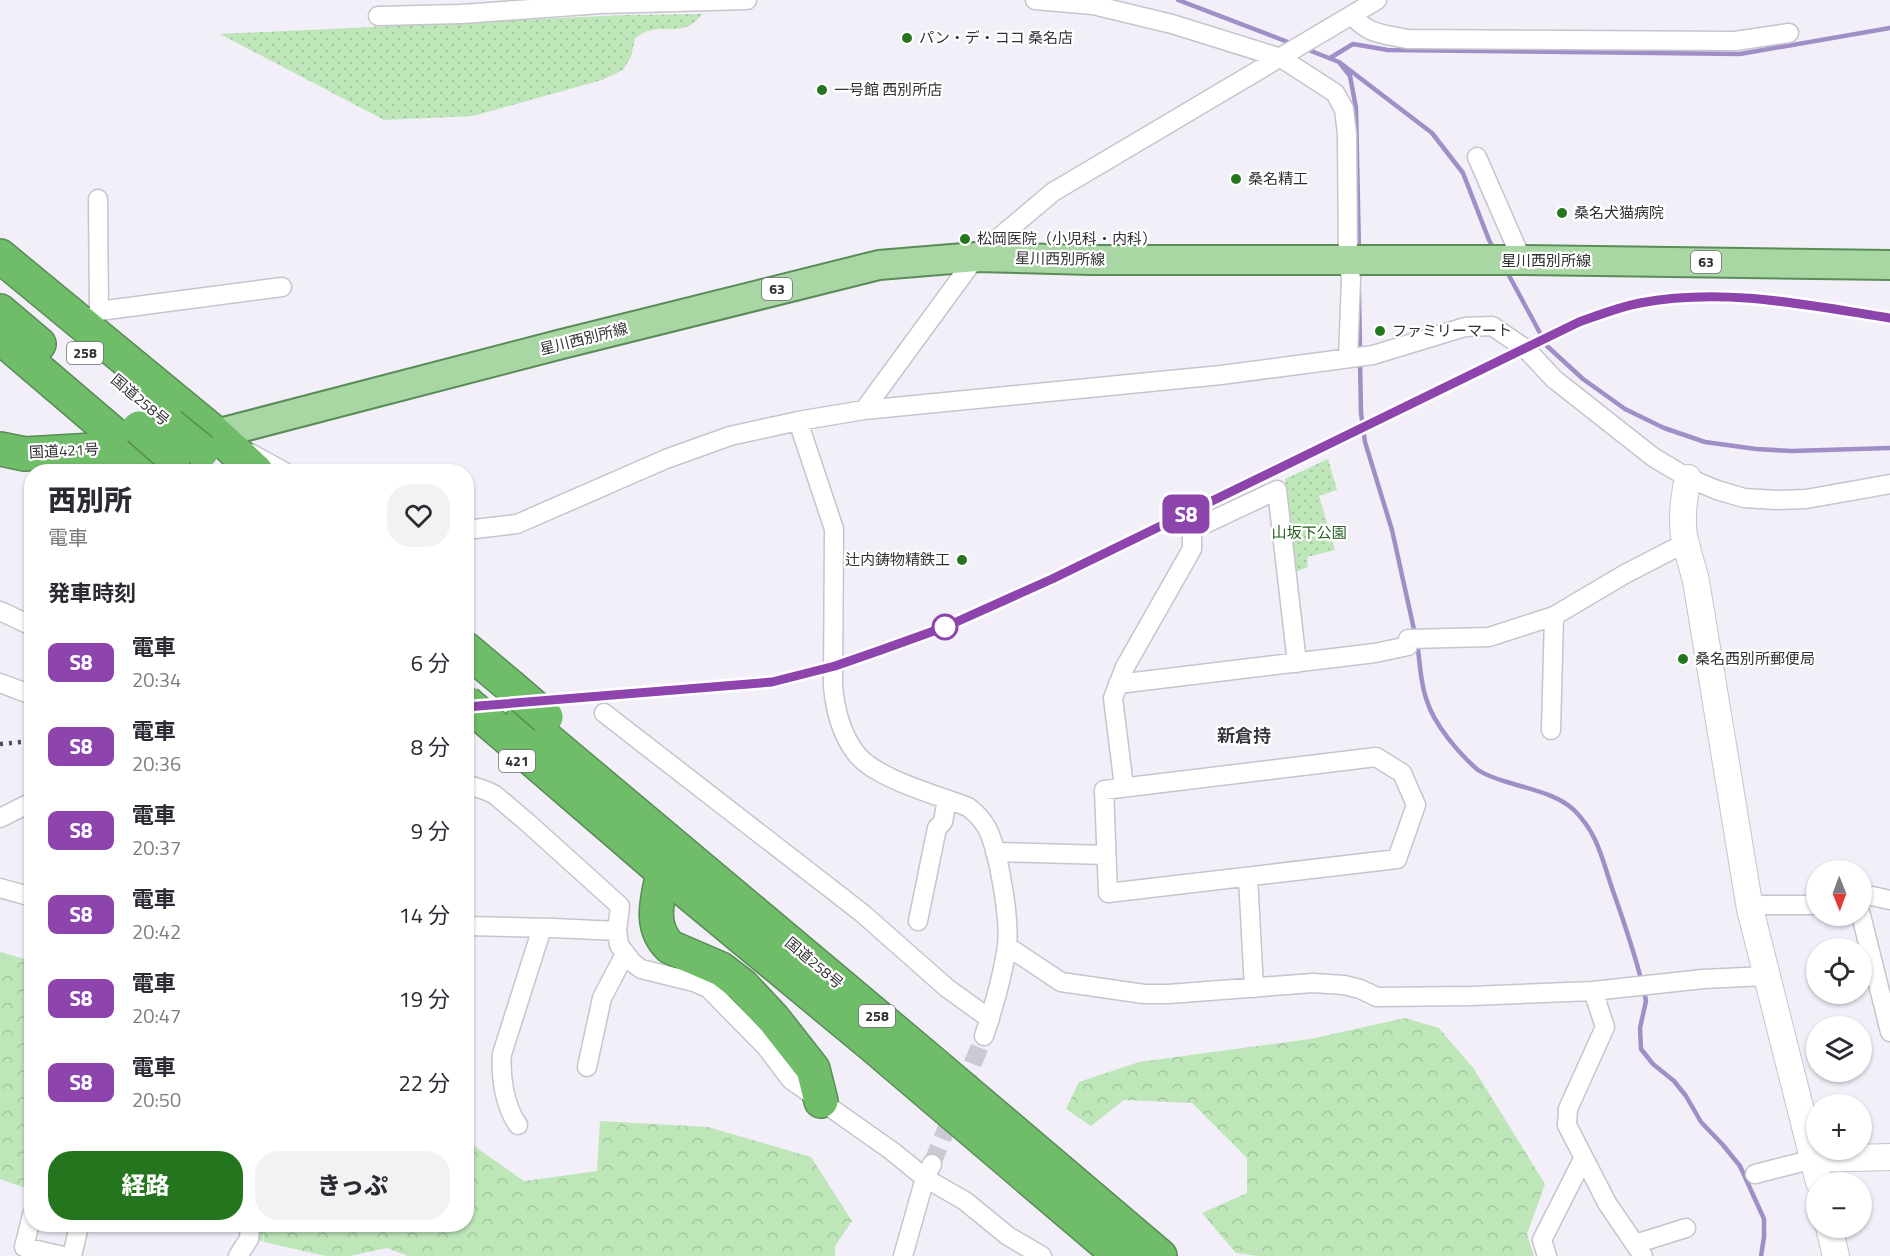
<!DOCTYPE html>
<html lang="ja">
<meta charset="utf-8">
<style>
:root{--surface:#fff;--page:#f2f2f3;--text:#2b2b33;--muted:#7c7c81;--accent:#24751e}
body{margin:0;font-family:"Titillium Web","Noto Sans JP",sans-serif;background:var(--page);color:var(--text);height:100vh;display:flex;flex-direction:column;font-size:22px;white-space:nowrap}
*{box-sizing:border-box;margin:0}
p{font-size:20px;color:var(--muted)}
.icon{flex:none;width:33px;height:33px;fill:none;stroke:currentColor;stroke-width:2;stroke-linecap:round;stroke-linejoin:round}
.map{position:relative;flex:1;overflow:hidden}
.panel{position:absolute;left:24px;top:464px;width:450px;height:768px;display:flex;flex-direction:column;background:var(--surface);border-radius:24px;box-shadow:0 2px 4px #0004}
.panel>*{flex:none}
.badge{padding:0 12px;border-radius:9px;font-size:21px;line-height:39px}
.needle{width:39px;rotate:179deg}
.tools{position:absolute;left:1806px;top:860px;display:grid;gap:12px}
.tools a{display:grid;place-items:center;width:66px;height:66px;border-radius:50%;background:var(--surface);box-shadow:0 2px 4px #0004;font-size:30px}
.map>.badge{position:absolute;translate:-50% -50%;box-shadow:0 0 0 3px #fff}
h2{padding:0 24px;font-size:22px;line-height:54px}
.round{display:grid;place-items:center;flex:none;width:63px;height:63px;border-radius:24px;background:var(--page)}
.summary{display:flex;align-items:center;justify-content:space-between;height:102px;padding:0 24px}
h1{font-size:28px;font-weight:800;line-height:45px}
.action{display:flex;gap:12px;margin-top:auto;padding:12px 24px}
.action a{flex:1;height:69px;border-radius:24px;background:var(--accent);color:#fff;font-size:24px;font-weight:800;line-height:69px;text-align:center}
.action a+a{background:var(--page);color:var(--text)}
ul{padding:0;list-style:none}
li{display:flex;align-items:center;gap:18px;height:84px;padding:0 24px}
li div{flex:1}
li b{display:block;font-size:22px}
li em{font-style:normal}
li .badge{min-width:66px;font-weight:700;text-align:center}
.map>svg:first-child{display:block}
.forest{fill:url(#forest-crowns)}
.park{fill:url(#park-dots)}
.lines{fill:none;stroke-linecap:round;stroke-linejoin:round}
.stream{stroke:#a08ec6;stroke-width:4.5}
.street-tunnel{stroke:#cbc9d2;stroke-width:18;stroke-dasharray:18 9;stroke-linecap:butt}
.street-casing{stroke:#c6c4cd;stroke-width:21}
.secondary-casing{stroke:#c6c4cd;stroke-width:28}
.primary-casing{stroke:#598c56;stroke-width:32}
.highway-casing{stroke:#598c56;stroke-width:36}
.street{stroke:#fff;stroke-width:18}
.secondary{stroke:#fff;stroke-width:26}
.primary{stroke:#a9d7a4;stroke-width:28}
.highway{stroke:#6fbd68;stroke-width:33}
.rail{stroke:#4f4e53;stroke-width:4.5;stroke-dasharray:3 6;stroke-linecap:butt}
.highway-bridge-casing{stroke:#598c56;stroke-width:36;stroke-linecap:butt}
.highway-bridge{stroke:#6fbd68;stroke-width:33}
.line-casing{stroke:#fff;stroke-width:14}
.line{stroke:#8e44ad;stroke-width:9}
.poi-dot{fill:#24751e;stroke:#fff;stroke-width:2}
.stop-dot{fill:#fff;stroke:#8e44ad;stroke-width:3}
.labels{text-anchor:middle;stroke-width:4.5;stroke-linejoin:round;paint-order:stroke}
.shield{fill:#fff;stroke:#6f6e71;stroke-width:1.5}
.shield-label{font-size:14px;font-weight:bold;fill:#313034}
.poi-label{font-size:15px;fill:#313034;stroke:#fff;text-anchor:start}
.street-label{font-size:15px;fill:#313034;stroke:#fff}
.park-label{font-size:15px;fill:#256020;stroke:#fff}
.quarter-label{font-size:18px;font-weight:bold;fill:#3a383f;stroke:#fff}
</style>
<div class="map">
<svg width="1890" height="1256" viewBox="0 0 1890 1256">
<defs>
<pattern id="forest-crowns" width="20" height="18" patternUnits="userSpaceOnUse" patternTransform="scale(1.5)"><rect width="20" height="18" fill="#bee6b9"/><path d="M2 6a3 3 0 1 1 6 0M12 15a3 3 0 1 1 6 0" fill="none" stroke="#a4c6a0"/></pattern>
<pattern id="park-dots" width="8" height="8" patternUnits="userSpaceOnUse" patternTransform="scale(1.5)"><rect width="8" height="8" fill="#bee6b9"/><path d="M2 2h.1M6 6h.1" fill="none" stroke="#a4c6a0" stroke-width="1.8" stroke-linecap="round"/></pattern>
</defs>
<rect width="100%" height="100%" fill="#f2eff9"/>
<path class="forest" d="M 0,952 L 25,959 L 24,1003 L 31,1009 L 32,1183 L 25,1188 L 0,1179 Z
M 1405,1018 L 1439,1028 L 1474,1069 L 1545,1184 L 1527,1234 L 1534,1256 L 1257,1256 L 1236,1253 L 1202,1213 L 1247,1193 L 1247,1158 L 1192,1103 L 1124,1100 L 1091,1126 L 1066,1109 L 1079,1082 L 1139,1062 L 1310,1039 Z
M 600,1121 L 708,1127 L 811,1157 L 852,1221 L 835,1246 L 835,1256 L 408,1256 L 387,1248 L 349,1256 L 326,1256 L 264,1242 L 264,1230 L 263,1242 L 230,1224 L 466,1224 L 467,1141 L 524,1181 L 597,1171 Z"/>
<path class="park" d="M 702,14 C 685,37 671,25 648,31 C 643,32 639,36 635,38 L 631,57 L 623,70 L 602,80 L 473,116 L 384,120 L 220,34 L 625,15 Z
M 1328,459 L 1337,490 L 1319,496 L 1335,550 L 1307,557 L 1308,567 L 1291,574 L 1285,479 Z"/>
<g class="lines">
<path class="stream" d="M 1178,0 L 1293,44
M 1306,49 L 1339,62 L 1432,133 L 1463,173 L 1489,240 L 1494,249
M 1330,58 L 1353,44 L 1388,50 L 1740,54 L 1890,28
M 1339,62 L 1350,76 L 1356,108 L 1359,251
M 1506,270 L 1547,346 L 1583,379 L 1625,409 L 1664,428 L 1705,442 L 1756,449 L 1791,451 L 1890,448
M 1359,292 L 1360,353
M 1360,361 L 1361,413 L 1365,442 L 1392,530 L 1415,634
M 1417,642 C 1420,661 1420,683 1427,701 C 1434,724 1459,754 1478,770 C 1487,776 1497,779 1507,782 C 1529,789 1557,794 1574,810 C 1599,835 1602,860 1613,891 C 1624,922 1634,951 1642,983
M 1644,991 L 1646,1001 L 1640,1028 L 1641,1049 L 1653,1064 L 1674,1081 L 1686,1096 L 1701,1122 L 1723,1145 L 1740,1166 L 1764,1219 L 1764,1237 L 1761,1256"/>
<path class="street-tunnel" d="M 932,1164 L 984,1036"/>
<g class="street-casing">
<path id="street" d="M 1035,0 L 1093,5 L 1172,24 L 1281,58 L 1335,93 L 1344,109 L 1347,134 L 1348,261 L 1351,279 L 1348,358
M 1352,15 C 1368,35 1384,34 1407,39 L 1735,41 L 1789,33
M 378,16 L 461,14 L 601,4 L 747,0
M 1477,157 L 1522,260
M 98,199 L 99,311
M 84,328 L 99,311 L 282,287
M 864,410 L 976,257 L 1053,192 L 1377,0
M 798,421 L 834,529 L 833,686 C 835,709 841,733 855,752 C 874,779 938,795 968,807 C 976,813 982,819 987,828 C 999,852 1010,919 1007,946 C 1003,975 993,1009 984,1036
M 250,453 L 283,471
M 43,460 L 74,471
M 466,530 L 517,524 L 666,459 L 730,436 L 798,421 L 864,410 L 1221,375 L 1373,355 L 1465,327 L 1492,326 L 1526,349 L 1554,379 L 1653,457 L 1688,478 L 1717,490 L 1744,498 L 1777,500 L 1806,499 L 1890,484
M 0,611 L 32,626
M 1408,639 L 1489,637 L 1554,616 L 1625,574 L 1685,543
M 0,683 L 32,695
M 1118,684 L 1375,653 L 1408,646
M 604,713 L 862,913 L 947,988 L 990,1019
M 1551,730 L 1554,616
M 1376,757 L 1402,773 L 1416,805 L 1397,859 L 1108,893 L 1104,790 Z
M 466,784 L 487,791 L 495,795 L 528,823 L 620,906 L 617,931
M 1124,787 L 1113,698 L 1125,667 L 1192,549 L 1192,530 L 1277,490 L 1297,663
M 0,818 L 32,802
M 995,852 L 1106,855
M 1248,877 L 1254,988
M 0,888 L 32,897
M 1862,896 L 1872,896 L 1890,900
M 1750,909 L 1763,905 L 1816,905
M 1861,915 L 1890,1032
M 918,921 L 937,828 L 943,822 L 947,799
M 466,926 L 553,928 L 617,931 L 619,945 L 632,962 L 641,969 L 694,982 L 708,988 L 766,1047 L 791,1080 L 892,1151 L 925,1178 L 932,1164
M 1007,946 L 1061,982 L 1144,994 L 1169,994 L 1313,983 L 1344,985 L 1360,989 L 1377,997 L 1471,996 L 1593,991 L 1703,979 L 1767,976
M 1593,991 L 1605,1027 L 1568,1109 L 1567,1125 L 1607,1203 L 1643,1256
M 587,1067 L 602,998 L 625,954
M 518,1125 C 505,1107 500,1077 502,1054 L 542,928
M 1755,1174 L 1814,1159
M 32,1215 L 24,1247 L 63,1256
M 1635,1244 L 1686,1228
M 72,1256 L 79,1226 L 78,1224
M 238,1256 L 249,1239 L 250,1224
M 903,1256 L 925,1178 L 965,1201 L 1008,1236 L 1042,1256
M 1547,1256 L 1542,1240 L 1583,1159"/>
</g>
<g class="secondary-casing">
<path id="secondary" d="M 1688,478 C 1684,497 1680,525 1686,544 C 1689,557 1693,568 1696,581 L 1750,909 L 1819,1182
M 1814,1159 L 1890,1157
M 1829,1227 L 1836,1256"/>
</g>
<g class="primary-casing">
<path id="primary" d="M 216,434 L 562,344 L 879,265 L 976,257 L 1091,260 L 1522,260 L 1890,265"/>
</g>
<g class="highway-casing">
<path id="highway" d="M 0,256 L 216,434 L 256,471
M 0,311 L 39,344
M 0,337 L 157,471
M 0,449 L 25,454 L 128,448 L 179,440
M 466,649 L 510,686
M 523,719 L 921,1053 L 1160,1256
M 489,722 L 663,872 L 872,1045 L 1120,1256
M 663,872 C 658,898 648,926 670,947 L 721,969 L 742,985 L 773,1018 L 813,1069 L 821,1101"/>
</g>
<use href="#street" class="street"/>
<use href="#secondary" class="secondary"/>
<use href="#primary" class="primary"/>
<use href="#highway" class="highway"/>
<path class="rail" d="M 466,707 L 772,682 L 835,666 L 881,650 L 945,627 L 1052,579 L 1579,323 C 1599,315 1619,307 1640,303 C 1724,287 1807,305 1890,318
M 0,744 L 32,741"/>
<g class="highway-bridge-casing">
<path id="highway-bridge" d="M 170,425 L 202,451
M 139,428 L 173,458
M 510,686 L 546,717
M 466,702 L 489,722"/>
</g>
<use href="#highway-bridge" class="highway-bridge"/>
</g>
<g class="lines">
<g class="line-casing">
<path id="line" d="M 466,707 L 772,682 L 835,666 L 881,650 L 945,627 L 1052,579 L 1579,322 C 1599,315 1619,307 1640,303 C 1724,287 1807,305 1890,318"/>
</g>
<use href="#line" class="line"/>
</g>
<g class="poi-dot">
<circle cx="907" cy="38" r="6"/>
<circle cx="822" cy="90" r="6"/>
<circle cx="1236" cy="179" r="6"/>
<circle cx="1562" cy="213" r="6"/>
<circle cx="965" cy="239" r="6"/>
<circle cx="1380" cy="331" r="6"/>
<circle cx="962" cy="560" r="6"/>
<circle cx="1683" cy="659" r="6"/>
</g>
<circle class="stop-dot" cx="945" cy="627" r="12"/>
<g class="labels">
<g class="shield">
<rect x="1691" y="251" width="30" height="22" rx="4.5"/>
<rect x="762" y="278" width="30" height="22" rx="4.5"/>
<rect x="67" y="342" width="36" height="22" rx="4.5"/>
<rect x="499" y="750" width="36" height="22" rx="4.5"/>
<rect x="859" y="1005" width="36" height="22" rx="4.5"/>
</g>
<g class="shield-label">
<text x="1706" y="267">63</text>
<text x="777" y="294">63</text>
<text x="85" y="358">258</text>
<text x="517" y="766">421</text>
<text x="877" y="1021">258</text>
</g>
<g class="poi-label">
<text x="919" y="43">パン・デ・ココ 桑名店</text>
<text x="834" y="95">一号館 西別所店</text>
<text x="1248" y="184">桑名精工</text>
<text x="1574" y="218">桑名犬猫病院</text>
<text x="977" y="244">松岡医院（小児科・内科）</text>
<text x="1392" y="336">ファミリーマート</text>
<text x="950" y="565" text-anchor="end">辻内鋳物精鉄工</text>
<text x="1695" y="664">桑名西別所郵便局</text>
</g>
<g class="street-label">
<text transform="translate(1060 259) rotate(1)" y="5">星川西別所線</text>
<text x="1546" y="266">星川西別所線</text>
<text transform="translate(584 339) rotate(-14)" y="5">星川西別所線</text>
<text transform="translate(140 400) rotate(40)" y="5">国道258号</text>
<text transform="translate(64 451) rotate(-3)" y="5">国道421号</text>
<text transform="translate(814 963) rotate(40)" y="5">国道258号</text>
</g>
<g class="park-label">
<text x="1309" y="538">山坂下公園</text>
</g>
<g class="quarter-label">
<text x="1244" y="742">新倉持</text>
</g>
</g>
</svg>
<div class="tools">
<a><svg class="needle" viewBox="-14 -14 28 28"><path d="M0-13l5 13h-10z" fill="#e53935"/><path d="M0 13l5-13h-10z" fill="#7c7c81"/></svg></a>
<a><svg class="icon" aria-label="locate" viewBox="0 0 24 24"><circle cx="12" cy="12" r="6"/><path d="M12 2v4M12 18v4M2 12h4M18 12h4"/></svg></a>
<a><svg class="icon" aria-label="layers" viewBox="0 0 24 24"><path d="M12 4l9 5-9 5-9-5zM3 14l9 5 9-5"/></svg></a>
<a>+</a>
<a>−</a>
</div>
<b class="badge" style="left:1186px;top:514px;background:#8e44ad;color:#fff">S8</b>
<section class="panel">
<div class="summary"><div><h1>西別所</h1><p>電車</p></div><a class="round"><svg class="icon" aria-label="heart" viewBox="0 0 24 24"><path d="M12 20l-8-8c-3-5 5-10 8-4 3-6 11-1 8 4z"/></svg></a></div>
<h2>発車時刻</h2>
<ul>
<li><span class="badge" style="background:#8e44ad;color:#fff">S8</span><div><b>電車</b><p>20:34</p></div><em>6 分</em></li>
<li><span class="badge" style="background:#8e44ad;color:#fff">S8</span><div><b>電車</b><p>20:36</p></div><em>8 分</em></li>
<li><span class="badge" style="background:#8e44ad;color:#fff">S8</span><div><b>電車</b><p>20:37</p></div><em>9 分</em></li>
<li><span class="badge" style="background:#8e44ad;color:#fff">S8</span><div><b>電車</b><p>20:42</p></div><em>14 分</em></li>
<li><span class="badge" style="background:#8e44ad;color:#fff">S8</span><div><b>電車</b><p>20:47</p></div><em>19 分</em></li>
<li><span class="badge" style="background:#8e44ad;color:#fff">S8</span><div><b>電車</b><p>20:50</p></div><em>22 分</em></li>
</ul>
<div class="action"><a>経路</a><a>きっぷ</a></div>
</section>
</div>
